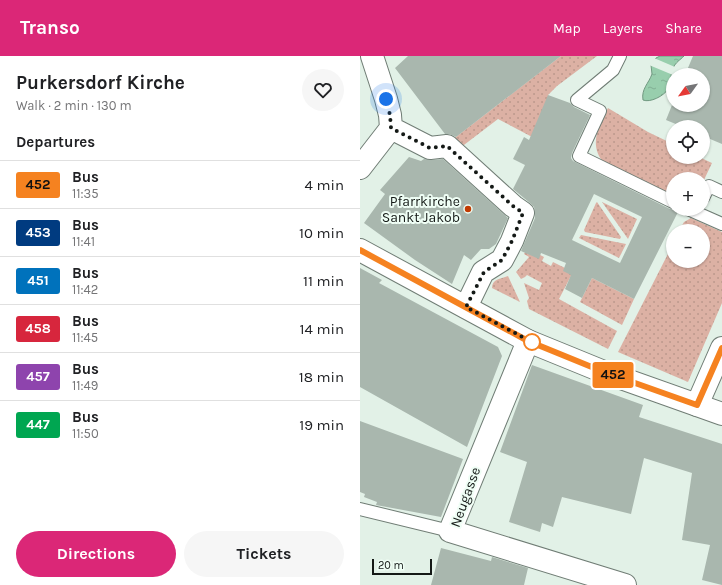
<!DOCTYPE html>
<meta charset="utf-8">
<style>
:root{--surface:#fff;--page:#f6f6f6;--text:#202124;--muted:#757577;--line:#e0e0e0;--accent:#db2777}
body{margin:0;font-family:Karla,sans-serif;background:var(--page);color:var(--text);height:100vh;display:flex;flex-direction:column;font-size:15px;white-space:nowrap}
*{box-sizing:border-box;margin:0}
p{font-size:13px;color:var(--muted)}
.icon{flex:none;width:22px;height:22px;fill:none;stroke:currentColor;stroke-width:2;stroke-linecap:round;stroke-linejoin:round}
.map{position:relative;flex:1;overflow:hidden}
.sheet{display:flex;flex-direction:column;background:var(--surface);width:360px}
.sheet>*{flex:none}
.badge{padding:0 8px;border-radius:3px;font-size:14px;line-height:26px}
.needle{width:26px;rotate:237deg}
.controls{position:absolute;left:306px;top:12px;display:grid;gap:8px}
.controls a{display:grid;place-items:center;width:44px;height:44px;border-radius:50%;background:var(--surface);box-shadow:0 1px 3px #0004;font-size:20px}
.scale{position:absolute;left:12px;bottom:10px;width:60px;box-sizing:border-box;padding-left:4px;border:2px solid #141916;border-top:0;font-size:11px;line-height:14px;white-space:nowrap;color:#141916;-webkit-text-stroke:3px #effef5;paint-order:stroke}
.you{position:absolute;width:20px;height:20px;margin:-10px;border:3px solid #fff;border-radius:50%;background:#1a73e8;box-shadow:0 0 0 6px #1a73e833}
.map>.badge{position:absolute;translate:-50% -50%;box-shadow:0 0 0 2px #fff}
h2{padding:0 16px;font-size:15px;line-height:36px}
.round{display:grid;place-items:center;flex:none;width:42px;height:42px;border-radius:21px;background:var(--page)}
.headline{display:flex;align-items:center;justify-content:space-between;height:68px;padding:0 16px}
h1{font-size:19px;font-weight:700;line-height:30px}
.primary-button{display:flex;gap:8px;margin-top:auto;padding:8px 16px}
.primary-button a{flex:1;height:46px;border-radius:24px;background:var(--accent);color:#fff;font-size:16px;font-weight:700;line-height:46px;text-align:center}
.primary-button a+a{background:var(--page);color:var(--text)}
ul{padding:0;list-style:none}
li{display:flex;align-items:center;gap:12px;height:48px;padding:0 16px;border-top:1px solid var(--line)}
li div{flex:1}
li b{display:block;font-size:15px}
li em{font-style:normal}
li .badge{min-width:44px;font-weight:700;text-align:center}
header{display:flex;align-items:center;gap:24px;box-sizing:border-box;height:56px;padding:0 20px;background:var(--accent);color:#fff}
header strong{font-size:19px}
nav{display:flex;gap:22px;margin-inline-start:auto;font-size:14px}
main{display:flex;flex:1;min-height:0}
.map>svg:first-child{display:block}
.grass{fill:url(#grass-dots)}
.water{fill:url(#water-ripples);stroke:#709880}
.pier{fill:#e2f1e7}
.building{fill:#a9b7ae;fill-rule:evenodd}
.lines{fill:none;stroke-linecap:round;stroke-linejoin:round}
.service-casing{stroke:#707d75;stroke-width:14}
.minor-casing{stroke:#707d75;stroke-width:24}
.secondary-casing{stroke:#707d75;stroke-width:24}
.service{stroke:#fff;stroke-width:12}
.minor{stroke:#fff;stroke-width:22}
.secondary{stroke:#fff;stroke-width:22}
.line-casing{stroke:#fff;stroke-width:9}
.line{stroke:#f58220;stroke-width:6}
.walk{stroke:#141916;stroke-width:4;stroke-dasharray:0 7.2}
.poi-dot{fill:#c23b02;stroke:#effef5;stroke-width:1.5}
.stop-dot{fill:#fff;stroke:#f58220;stroke-width:2}
.labels{text-anchor:middle;stroke-width:4;stroke-linejoin:round;paint-order:stroke}
.poi-label{font-size:14px;fill:#141916;stroke:#effef5;text-anchor:end}
.street-label{font-size:14px;fill:#141916;stroke:#effef5}
</style>
<header>
<strong>Transo</strong>
<nav><a>Map</a><a>Layers</a><a>Share</a></nav>
</header>
<main>
<section class="sheet">
<div class="headline"><div><h1>Purkersdorf Kirche</h1><p>Walk · 2 min · 130 m</p></div><a class="round"><svg class="icon" aria-label="heart" viewBox="0 0 24 24"><path d="M12 20l-8-8c-3-5 5-10 8-4 3-6 11-1 8 4z"/></svg></a></div>
<h2>Departures</h2>
<ul>
<li><span class="badge" style="background:#f58220;color:#111">452</span><div><b>Bus</b><p>11:35</p></div><em>4 min</em></li>
<li><span class="badge" style="background:#003b80;color:#fff">453</span><div><b>Bus</b><p>11:41</p></div><em>10 min</em></li>
<li><span class="badge" style="background:#0072bc;color:#fff">451</span><div><b>Bus</b><p>11:42</p></div><em>11 min</em></li>
<li><span class="badge" style="background:#d7263d;color:#fff">458</span><div><b>Bus</b><p>11:45</p></div><em>14 min</em></li>
<li><span class="badge" style="background:#8e44ad;color:#fff">457</span><div><b>Bus</b><p>11:49</p></div><em>18 min</em></li>
<li><span class="badge" style="background:#00a651;color:#fff">447</span><div><b>Bus</b><p>11:50</p></div><em>19 min</em></li>
</ul>
<div class="primary-button"><a>Directions</a><a>Tickets</a></div>
</section>
<div class="map">
<svg width="362" height="529" viewBox="0 0 362 529">
<defs>
<pattern id="grass-dots" width="8" height="8" patternUnits="userSpaceOnUse"><rect width="8" height="8" fill="#dcb1a4"/><path d="M2 2h.1M6 6h.1" fill="none" stroke="#bc988c" stroke-width="1.8" stroke-linecap="round"/></pattern>
<pattern id="water-ripples" width="26" height="14" patternUnits="userSpaceOnUse"><rect width="26" height="14" fill="#98cead"/><path d="M2 4q2-2 4 0t4 0M15 11q2-2 4 0t4 0" fill="none" stroke="#82b094"/></pattern>
</defs>
<rect width="100%" height="100%" fill="#e2f1e7"/>
<path class="grass" d="M 201,0 L 237,0 L 197,30 L 188,39 L 191,91 L 138,63 L 100,92 L 92,84 Z
M 248,52 L 288,76 L 313,88 L 313,101 L 339,101 L 352,107 L 343,126 L 343,123 L 313,123 L 313,141 L 245,108 C 228,91 238,70 248,52 Z
M 237,146 L 261,181 L 260,183 L 225,176 L 224,174 L 236,147 Z
M 242,146 L 277,163 L 268,183 Z
M 331,162 L 362,176 L 362,247 L 328,326 L 258,296 L 313,188 L 313,205 L 343,205 L 343,175 L 319,175 L 324,166 Z
M 221,179 L 266,188 L 259,202 L 219,182 Z
M 167,192 L 184,201 L 182,205 L 191,210 L 193,206 L 213,216 L 199,243 L 257,275 L 248,293 L 169,253 L 167,245 L 169,242 L 164,227 L 179,234 L 182,227 L 167,219 L 165,221 L 161,223 L 156,216 L 169,201 L 164,198 Z
M 148,220 L 160,246 L 132,232 C 132,223 140,223 148,220 Z
M 232,222 L 274,243 L 262,269 L 220,246 Z"/>
<path class="water" d="M 300,0 L 324,0 C 320,4 316,6 313,12 C 310,18 312,26 308,33 C 304,40 290,47 283,44 C 281,33 289,27 292,18 L 291,9 L 296,2 Z"/>
<path class="pier" d="M 294,2 L 315,11 L 313,19 L 289,9 Z"/>
<path class="building" d="M 48,0 L 201,0 L 96,81 L 90,78 L 85,78 L 35,12 Z
M 333,0 L 362,0 L 362,88 L 343,80 L 343,71 L 323,71 L 306,64 L 312,49 L 343,49 L 343,19 L 325,19 Z
M 188,39 L 210,47 L 214,51 L 230,59 L 212,97 L 211,102 L 213,105 L 310,153 L 319,154 L 274,243 L 232,222 L 222,242 L 205,233 L 211,219 L 203,215 L 206,207 L 181,197 L 179,203 L 161,195 L 175,162 L 175,156 L 174,151 L 170,147 L 153,133 L 165,109 L 153,103 L 164,81 L 169,84 ZM 234,138 L 282,161 L 260,207 L 212,184 Z
M 49,101 L 61,105 L 64,103 L 71,104 L 83,103 L 148,162 L 136,188 L 129,193 L 121,193 L 111,204 L 104,199 L 92,228 L 55,204 L 4,167 L 25,138 L 20,134 Z
M 0,212 L 22,224 L 19,227 L 138,291 L 142,300 L 107,391 L 0,331 Z
M 172,309 L 283,349 L 279,361 L 362,388 L 362,529 L 342,524 L 350,489 L 322,484 L 332,417 L 284,402 L 271,458 L 202,441 L 193,471 L 182,467 L 180,476 L 149,466 L 167,406 L 140,396 Z
M 0,365 L 103,403 L 81,461 L 16,449 L 17,446 L 4,441 L 5,438 L 0,436 Z
M 81,492 L 131,505 L 132,501 L 168,512 L 164,529 L 71,529 Z"/>
<g class="lines">
<g class="service-casing">
<path id="service" d="M 260,0 L 253,14 L 217,44 L 240,55 L 219,100 L 313,146
M 343,142 L 349,130 L 362,136
M 328,153 L 362,168
M 0,453 L 90,475"/>
</g>
<g class="minor-casing">
<path id="minor" d="M 31,72 L 70,92 L 87,90 L 153,150 L 163,157 L 152,185 L 142,204 L 123,216 L 106,251
M 0,112 L 31,72 L 30,59 L 26,43 L 12,0
M 168,285 L 90,475 L 265,529
M 337,349 L 362,292"/>
</g>
<g class="secondary-casing">
<path id="secondary" d="M 0,194 L 168,285 L 244,316 L 362,358"/>
</g>
<use href="#service" class="service"/>
<use href="#minor" class="minor"/>
<use href="#secondary" class="secondary"/>
</g>
<g class="lines">
<g class="line-casing">
<path id="line" d="M 0,194 L 168,285 L 244,316 L 337,349 L 362,292"/>
</g>
<use href="#line" class="line"/>
<path class="walk" d="M 26,43 L 30,59 L 31,72 L 70,92 L 87,90 L 153,150 L 163,157 L 152,185 L 142,204 L 124,216 L 106,251 L 172,286"/>
</g>
<circle class="poi-dot" cx="108" cy="153" r="4"/>
<circle class="stop-dot" cx="172" cy="286" r="8"/>
<g class="labels">
<g class="poi-label">
<text x="100" y="150">Pfarrkirche<tspan x="100" dy="16">Sankt Jakob</tspan></text>
</g>
<g class="street-label">
<text transform="translate(105 441) rotate(-70)" y="5">Neugasse</text>
</g>
</g>
</svg>
<div class="controls">
<a><svg class="needle" viewBox="-14 -14 28 28"><path d="M0-13l5 13h-10z" fill="#e53935"/><path d="M0 13l5-13h-10z" fill="#757577"/></svg></a>
<a><svg class="icon" aria-label="locate" viewBox="0 0 24 24"><circle cx="12" cy="12" r="6"/><path d="M12 2v4M12 18v4M2 12h4M18 12h4"/></svg></a>
<a>+</a>
<a>−</a>
</div>
<div class="scale">20 m</div>
<div class="you" style="left:26px;top:43px"></div>
<b class="badge" style="left:253px;top:319px;background:#f58220;color:#111">452</b>
</div>
</main>
